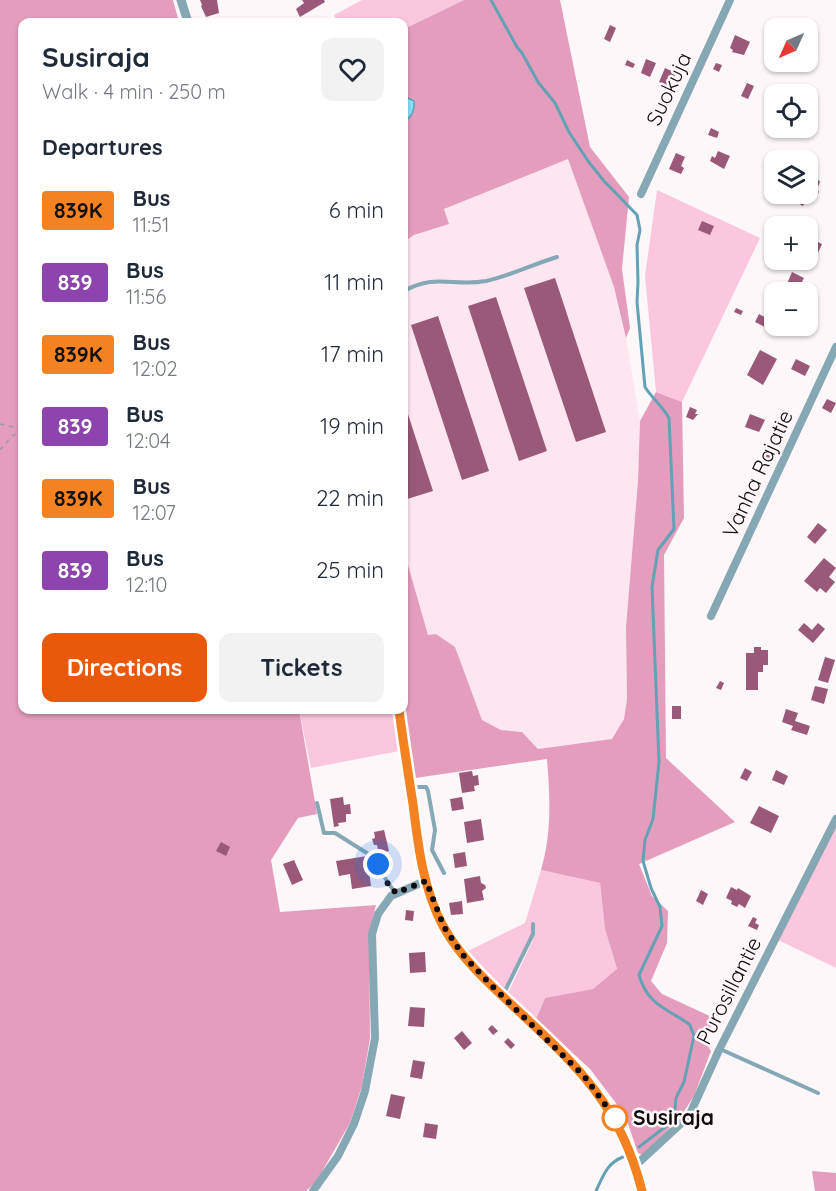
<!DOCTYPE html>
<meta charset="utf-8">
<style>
:root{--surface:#fff;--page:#f2f2f3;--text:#1f2937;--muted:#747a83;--accent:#ea580c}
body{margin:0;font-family:Quicksand,sans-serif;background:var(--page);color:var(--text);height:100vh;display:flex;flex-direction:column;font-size:22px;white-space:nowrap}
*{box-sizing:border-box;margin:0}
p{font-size:20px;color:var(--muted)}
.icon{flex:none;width:33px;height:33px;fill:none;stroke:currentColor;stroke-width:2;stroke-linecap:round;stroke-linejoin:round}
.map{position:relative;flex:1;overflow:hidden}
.details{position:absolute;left:18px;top:18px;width:390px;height:696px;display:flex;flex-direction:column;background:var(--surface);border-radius:12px;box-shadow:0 2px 4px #0004}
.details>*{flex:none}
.badge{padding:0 12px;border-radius:4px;font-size:21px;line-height:39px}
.needle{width:39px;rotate:225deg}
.buttons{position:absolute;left:764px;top:18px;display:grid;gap:12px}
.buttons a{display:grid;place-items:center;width:54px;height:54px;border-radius:12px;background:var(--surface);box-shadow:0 2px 4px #0004;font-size:30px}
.you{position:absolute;width:30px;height:30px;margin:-15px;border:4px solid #fff;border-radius:50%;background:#1a73e8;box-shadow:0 0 0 9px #1a73e833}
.map>.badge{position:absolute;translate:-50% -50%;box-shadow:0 0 0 3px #fff}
h2{padding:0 24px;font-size:22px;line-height:54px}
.round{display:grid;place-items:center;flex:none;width:63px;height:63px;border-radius:12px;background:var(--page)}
.overview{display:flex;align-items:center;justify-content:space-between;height:102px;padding:0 24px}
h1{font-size:28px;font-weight:700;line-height:45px}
.action{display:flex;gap:12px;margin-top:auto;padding:12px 24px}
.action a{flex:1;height:69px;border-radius:12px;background:var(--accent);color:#fff;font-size:24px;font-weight:700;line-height:69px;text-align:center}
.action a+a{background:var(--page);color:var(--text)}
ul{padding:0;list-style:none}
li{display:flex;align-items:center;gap:18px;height:72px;padding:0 24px}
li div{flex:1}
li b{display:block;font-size:22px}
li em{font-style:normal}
li .badge{min-width:66px;font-weight:700;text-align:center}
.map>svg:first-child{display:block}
.built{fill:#fde6f0}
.green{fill:#fbc7de}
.forest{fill:#e59dbe}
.water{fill:#87e1fd;stroke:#63a1b5;stroke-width:1.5}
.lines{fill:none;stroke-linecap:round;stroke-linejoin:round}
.stream{stroke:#63a1b5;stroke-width:3}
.building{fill:#9a5978}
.path{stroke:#a19c9e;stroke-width:1.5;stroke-dasharray:4.5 4.5;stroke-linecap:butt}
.service{stroke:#85a8b4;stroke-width:4}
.minor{stroke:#85a8b4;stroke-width:8}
.tertiary{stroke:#85a8b4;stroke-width:9}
.line-casing{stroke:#fff;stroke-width:14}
.line{stroke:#f58220;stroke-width:9}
.walk{stroke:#100b0d;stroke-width:6;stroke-dasharray:0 10.8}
.stop-dot{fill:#fff;stroke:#f58220;stroke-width:3}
.labels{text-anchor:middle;stroke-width:5;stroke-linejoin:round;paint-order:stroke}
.street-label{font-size:21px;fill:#100b0d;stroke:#fdf7fa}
.stop-label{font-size:21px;font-weight:bold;fill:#100b0d;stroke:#fdf7fa;text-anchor:start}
</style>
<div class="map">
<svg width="836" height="1191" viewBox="0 0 836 1191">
<rect width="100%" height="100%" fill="#fdf7fa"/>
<path class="built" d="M 568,158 L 614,287 L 626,338 L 640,421 L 638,481 L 626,627 L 627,699 L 624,719 L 613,739 L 538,749 L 522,732 L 501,730 L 482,720 L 455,647 L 428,635 L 404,551 L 404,242 L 414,235 L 448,224 L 443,209 Z"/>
<path class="green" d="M 362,0 L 464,0 L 404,29 L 404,22 L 337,22 L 334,15 Z
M 657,190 L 760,238 L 682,402 L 656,392 L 645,276 Z
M 299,710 L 393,710 L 399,751 L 311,768 Z
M 836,819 L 836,968 L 776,939 Z
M 541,870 L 600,883 L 605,929 L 617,970 L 594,989 L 545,998 L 536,1019 L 508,993 L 533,940 L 531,935 L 504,989 L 468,951 L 525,923 Z"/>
<path class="forest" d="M 0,0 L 173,0 L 179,22 L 22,22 L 22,710 L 299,710 L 317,814 L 298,818 L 271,860 L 280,912 L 376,905 L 369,933 L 370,1038 L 362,1086 L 350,1123 L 316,1182 L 306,1191 L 0,1191 Z
M 464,0 L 560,0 L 590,147 L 629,197 L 622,269 L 630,328 L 626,338 L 614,287 L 568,159 L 444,209 L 449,224 L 414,235 L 404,242 L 404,29 Z
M 656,392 L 682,402 L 684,518 L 664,555 L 666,758 L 735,822 L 639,864 L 652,896 L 668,911 L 667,943 L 651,981 L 662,994 L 714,1018 L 706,1043 L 711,1051 L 694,1096 L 679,1119 L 642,1155 L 638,1153 L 625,1115 L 590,1069 L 536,1019 L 545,998 L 593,989 L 617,969 L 605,929 L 600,883 L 541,870 C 552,833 550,797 547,759 L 415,778 L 404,701 L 404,551 L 428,635 L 436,634 L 455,647 L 482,720 L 501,730 L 522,732 L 538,749 L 612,739 L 624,719 L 627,699 L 626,627 L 638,481 L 640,421 Z
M 812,1171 L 836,1173 L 836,1191 L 815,1191 Z"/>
<path class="water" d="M 404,96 L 414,101 C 415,109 412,118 404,121 Z"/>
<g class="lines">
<path class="stream" d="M 491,0 L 517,47 L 522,53 L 538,82 L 555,103 L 569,132 L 588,161 L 604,181 L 637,215 L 640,230 L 637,245 L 638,282 L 637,302 L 645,387 C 652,398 662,406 669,418 L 674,529 L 658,550 L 652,587 L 659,762 L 653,819 L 645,840 L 643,861 L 651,888 L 660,907 L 662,926 L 639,975 C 647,1003 663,1007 686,1022 L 690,1025 L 694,1036 L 684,1082 L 676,1098 L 674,1120 L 639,1147
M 596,1191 C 603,1176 607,1163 623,1157"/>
</g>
<path class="building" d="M 200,0 L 217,0 L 219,13 L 206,17 L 201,6 L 202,5 Z
M 302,0 L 324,0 L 325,2 L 300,17 L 296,9 L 304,3 Z
M 610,25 L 616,28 L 610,42 L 604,39 Z
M 735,35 L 750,42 L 744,55 L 732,52 L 733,50 L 730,48 Z
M 646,59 L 656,63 L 650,77 L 641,73 Z
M 627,60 L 635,64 L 633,68 L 625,65 Z
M 716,63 L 722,65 L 719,72 L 713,69 Z
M 665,68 L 676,73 L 670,87 L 659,82 Z
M 747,83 L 754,86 L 748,99 L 741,96 Z
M 711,128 L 719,132 L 717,138 L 708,135 Z
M 718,151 L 730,156 L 724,169 L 710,161 L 712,156 L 715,158 Z
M 676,153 L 685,157 L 681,166 L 684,168 L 681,174 L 669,169 Z
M 811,171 L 817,174 L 816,177 L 820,182 L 817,189 L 819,192 L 811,202 L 805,202 L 803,206 L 796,202 L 798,199 L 795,197 L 797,194 L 807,194 L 807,173 L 809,174 Z
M 702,221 L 714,226 L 710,235 L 698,230 Z
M 812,239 L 822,244 L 818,253 L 808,248 Z
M 792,272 L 804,278 L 797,291 L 786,286 Z
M 555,278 L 606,432 L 576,442 L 524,288 Z
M 496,297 L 547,451 L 519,461 L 468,306 Z
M 774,306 L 774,322 L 769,329 L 755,322 L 759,314 L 768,319 Z
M 736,308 L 743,311 L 741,315 L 734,312 Z
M 438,316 L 489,471 L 462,480 L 411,325 Z
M 760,350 L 777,359 L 763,385 L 747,375 Z
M 796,359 L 810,366 L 805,376 L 791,369 Z
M 827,399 L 836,403 L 831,413 L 822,408 Z
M 404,402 L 433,491 L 404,500 Z
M 690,407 L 697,410 L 695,414 L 698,414 L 693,420 L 686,417 Z
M 750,414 L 765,420 L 759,432 L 745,427 Z
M 766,448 L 777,453 L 771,465 L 761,460 Z
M 818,523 L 827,530 L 815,544 L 807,537 Z
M 824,558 L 836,568 L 829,577 L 835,582 L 826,593 L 820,588 L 817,592 L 804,581 Z
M 804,623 L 812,630 L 818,623 L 825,629 L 813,643 L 798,630 Z
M 754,647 L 761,647 L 761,650 L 768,650 L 768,665 L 763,665 L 763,672 L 758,672 L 758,690 L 746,690 L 746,653 L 754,653 Z
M 825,657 L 835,660 L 828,683 L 818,680 Z
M 720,681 L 724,683 L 721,690 L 716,688 Z
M 815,686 L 828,689 L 824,704 L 811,700 Z
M 672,706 L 681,706 L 681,719 L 672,719 Z
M 786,709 L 798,713 L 795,721 L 810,726 L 807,735 L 791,730 L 793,726 L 782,722 Z
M 745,768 L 752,772 L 747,781 L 740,778 Z
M 776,770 L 788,776 L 784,785 L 772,780 Z
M 472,771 L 473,776 L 478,775 L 479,785 L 474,786 L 475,791 L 462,793 L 459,773 Z
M 343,797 L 344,805 L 350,804 L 351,814 L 346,814 L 346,822 L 338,823 L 339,826 L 334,827 L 330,799 Z
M 462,797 L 464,809 L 452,811 L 450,799 Z
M 759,806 L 779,816 L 771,833 L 750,823 Z
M 481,819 L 484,840 L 467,843 L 464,822 Z
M 384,830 L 389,851 L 379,854 L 377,845 L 374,845 L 372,839 L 375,838 L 374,832 Z
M 221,842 L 230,847 L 226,856 L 216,851 Z
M 465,852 L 467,866 L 455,868 L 453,854 Z
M 367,856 L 371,886 L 352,889 L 350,874 L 339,876 L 336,861 Z
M 294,860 L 303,880 L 292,885 L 283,864 Z
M 480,876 L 481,883 L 485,885 L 486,888 L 482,891 L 484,900 L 467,903 L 464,879 Z
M 731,887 L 737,890 L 738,888 L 751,896 L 745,908 L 739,904 L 737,907 L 731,904 L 732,901 L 726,898 Z
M 701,890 L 708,894 L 703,905 L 696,901 Z
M 462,901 L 463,914 L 451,915 L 449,903 Z
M 406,910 L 414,911 L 413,921 L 405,920 Z
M 753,917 L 757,919 L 755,923 L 759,925 L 757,930 L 748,926 Z
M 425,952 L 426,972 L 410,973 L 409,953 Z
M 410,1007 L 425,1008 L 424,1027 L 408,1026 Z
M 492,1025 L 498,1031 L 493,1035 L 488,1029 Z
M 462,1031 L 472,1043 L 464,1050 L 454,1038 Z
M 508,1038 L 515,1045 L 511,1049 L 504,1042 Z
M 413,1060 L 425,1062 L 422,1079 L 410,1077 Z
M 391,1094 L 405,1097 L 400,1119 L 386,1116 Z
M 425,1123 L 438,1125 L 436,1139 L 423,1137 Z"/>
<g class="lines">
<path class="path" d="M 0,424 L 22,429
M 0,450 L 12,436 L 22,431"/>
<path class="service" d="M 404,291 C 436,273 453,287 486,281 C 509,276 534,264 557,257
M 411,787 L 426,787 L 428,791 L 435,830 L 432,850 L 444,873
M 317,803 L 324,833 L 335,833 L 370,855 L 395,893
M 503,995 L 533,934 L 533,924
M 720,1049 L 818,1093"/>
<path class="minor" d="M 641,194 L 730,0
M 711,616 L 836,347
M 635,1166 L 689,1116 L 720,1048 L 836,819
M 313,1191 L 338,1156 L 354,1124 L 365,1091 L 375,1038 L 372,934 L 378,914 L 391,896 L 425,881"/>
<path class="tertiary" d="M 181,0 L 188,22
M 399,710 L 425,881 L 444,927 L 463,955 L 492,986 L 560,1050 L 602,1098 L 615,1118 L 629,1148 L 642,1191"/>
</g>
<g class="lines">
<g class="line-casing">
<path id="line" d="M 399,710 C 403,741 408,772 413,804 C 418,845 423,889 443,926 C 460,957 487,982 512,1005 C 575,1064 620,1103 642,1191"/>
</g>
<use href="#line" class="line"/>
<path class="walk" d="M 378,864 L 384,879 L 396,893 L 426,881 L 444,927 L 463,955 L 492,986 L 584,1076 L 615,1118"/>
</g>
<circle class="stop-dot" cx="615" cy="1118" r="12"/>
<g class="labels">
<g class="street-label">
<text transform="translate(669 89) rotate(-65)" y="7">Suokuja</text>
<text transform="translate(758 474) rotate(-65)" y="7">Vanha Rajatie</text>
<text transform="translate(729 991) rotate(-63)" y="7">Purosillantie</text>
</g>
<g class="stop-label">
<text x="633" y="1125">Susiraja</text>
</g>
</g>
</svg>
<div class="buttons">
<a><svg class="needle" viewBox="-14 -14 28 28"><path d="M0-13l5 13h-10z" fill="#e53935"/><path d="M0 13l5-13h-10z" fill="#747a83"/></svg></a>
<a><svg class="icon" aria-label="locate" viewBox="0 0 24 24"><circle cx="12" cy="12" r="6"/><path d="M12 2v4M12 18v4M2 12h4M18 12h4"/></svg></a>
<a><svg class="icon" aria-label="layers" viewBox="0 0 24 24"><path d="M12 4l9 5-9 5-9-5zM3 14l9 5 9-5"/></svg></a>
<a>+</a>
<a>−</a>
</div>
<div class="you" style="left:378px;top:864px"></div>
<section class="details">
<div class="overview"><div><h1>Susiraja</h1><p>Walk · 4 min · 250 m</p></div><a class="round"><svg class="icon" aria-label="heart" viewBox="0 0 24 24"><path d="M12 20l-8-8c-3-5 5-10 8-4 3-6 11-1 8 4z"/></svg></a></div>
<h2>Departures</h2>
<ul>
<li><span class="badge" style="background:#f58220;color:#111">839K</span><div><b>Bus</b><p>11:51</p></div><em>6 min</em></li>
<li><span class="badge" style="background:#8e44ad;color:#fff">839</span><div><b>Bus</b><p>11:56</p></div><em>11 min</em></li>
<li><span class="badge" style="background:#f58220;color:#111">839K</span><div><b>Bus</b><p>12:02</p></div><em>17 min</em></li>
<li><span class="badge" style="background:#8e44ad;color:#fff">839</span><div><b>Bus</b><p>12:04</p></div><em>19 min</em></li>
<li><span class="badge" style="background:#f58220;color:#111">839K</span><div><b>Bus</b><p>12:07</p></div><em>22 min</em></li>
<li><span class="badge" style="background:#8e44ad;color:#fff">839</span><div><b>Bus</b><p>12:10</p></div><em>25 min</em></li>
</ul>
<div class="action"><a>Directions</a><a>Tickets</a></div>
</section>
</div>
